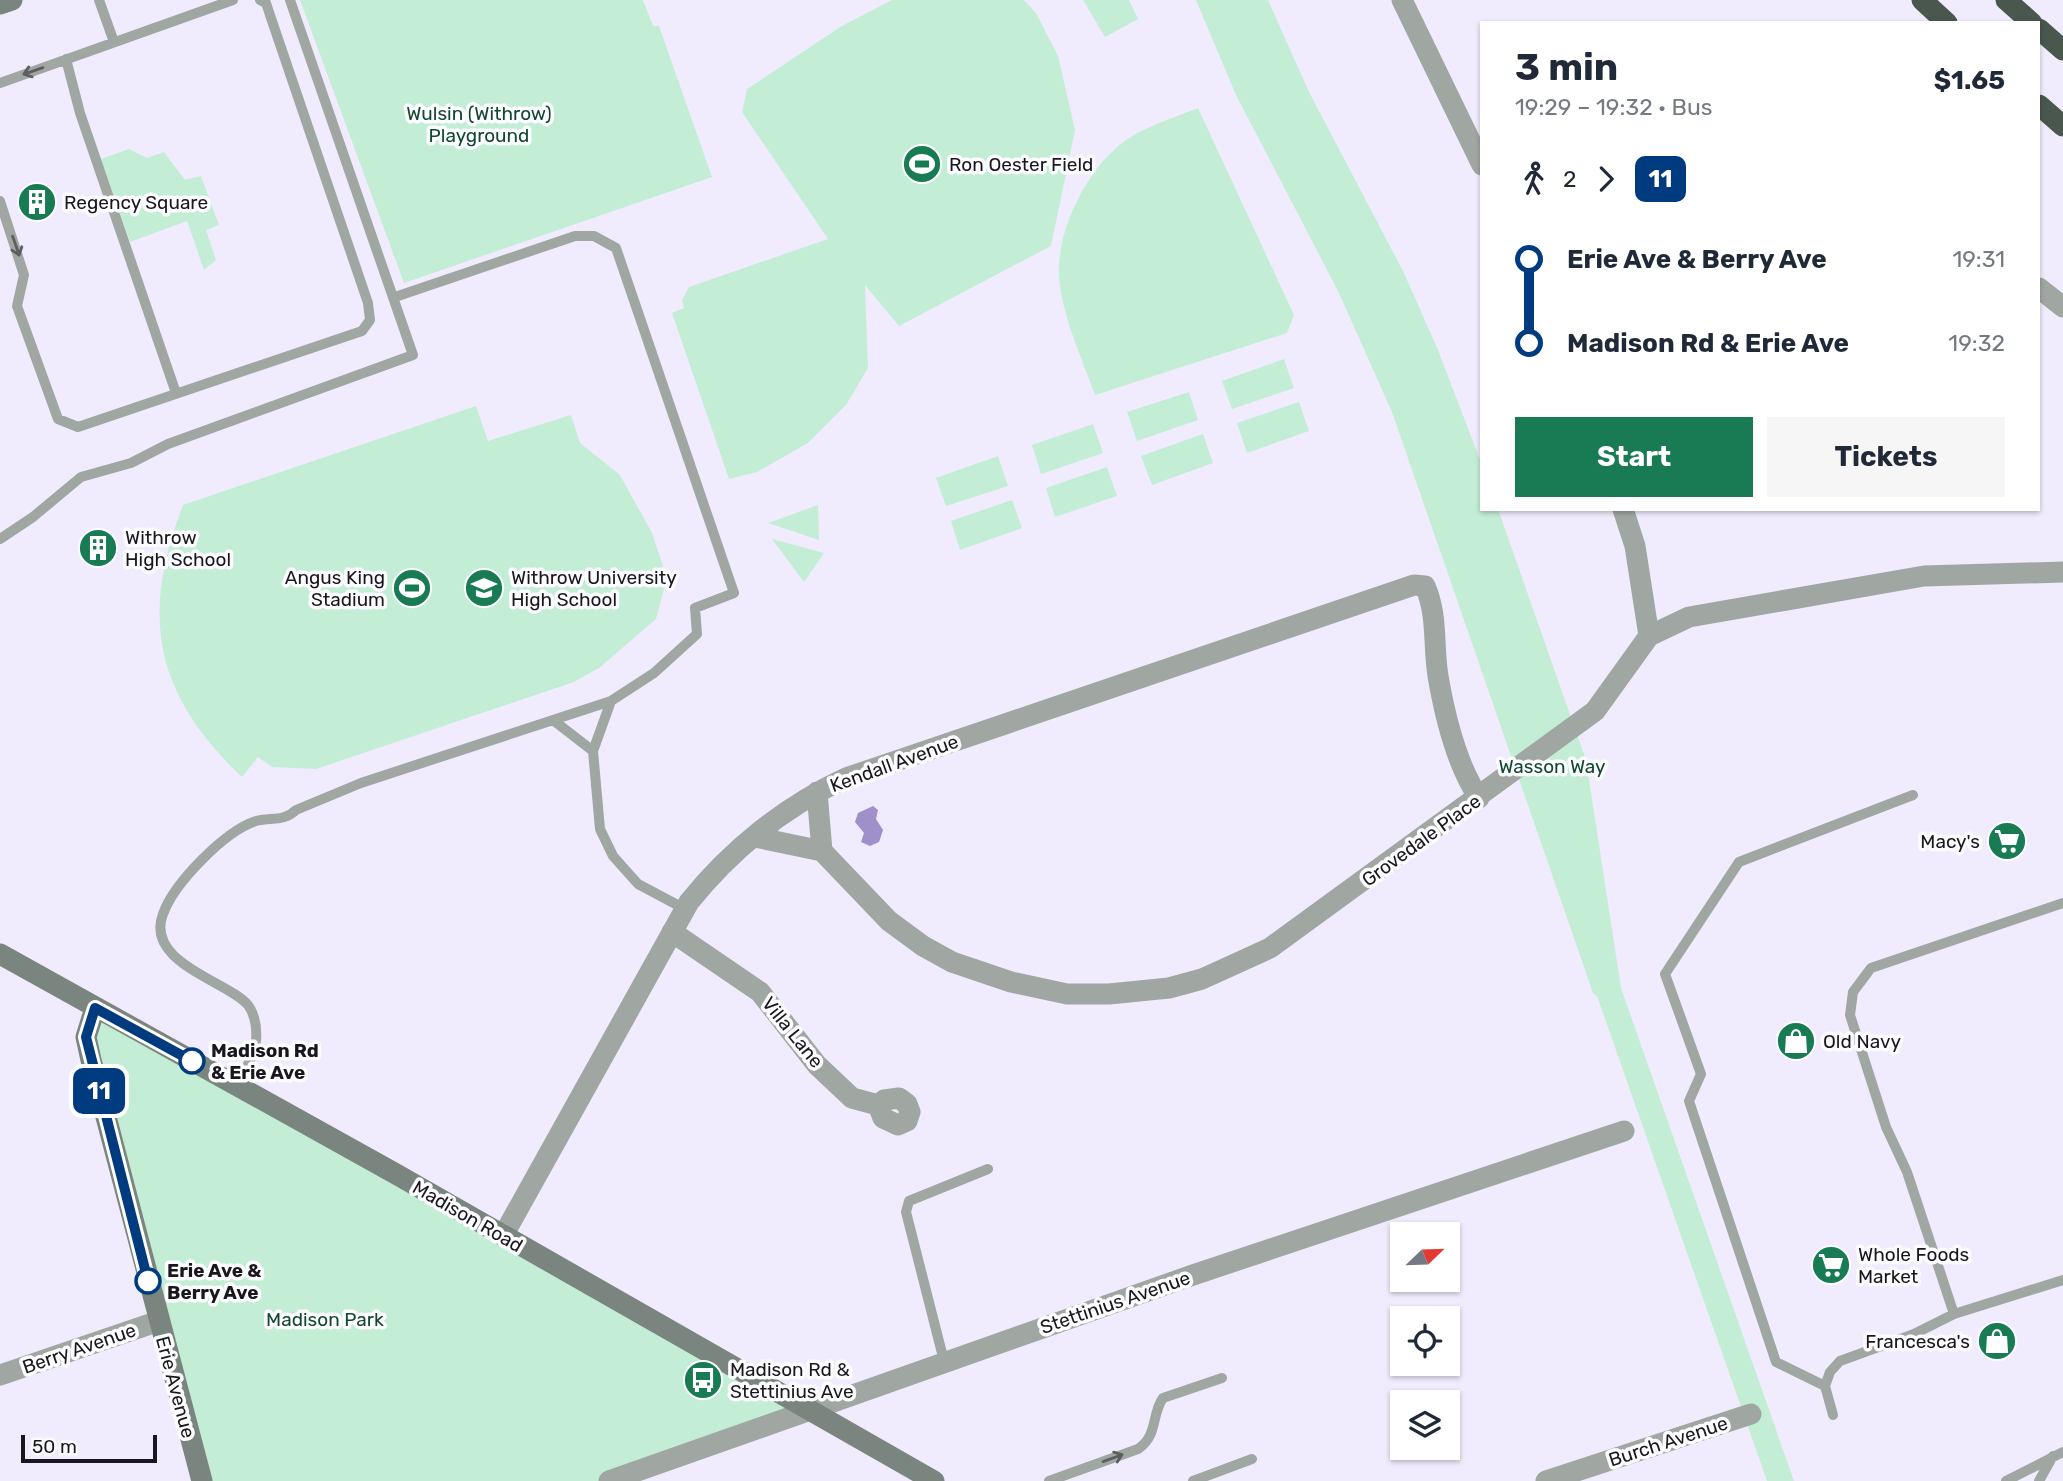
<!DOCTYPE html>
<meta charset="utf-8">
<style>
:root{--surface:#fff;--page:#f6f6f7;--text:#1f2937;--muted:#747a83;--accent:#197b53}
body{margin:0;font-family:Rubik,sans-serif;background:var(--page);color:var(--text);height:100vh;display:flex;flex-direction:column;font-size:26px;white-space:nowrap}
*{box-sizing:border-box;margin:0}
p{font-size:23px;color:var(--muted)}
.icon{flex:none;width:38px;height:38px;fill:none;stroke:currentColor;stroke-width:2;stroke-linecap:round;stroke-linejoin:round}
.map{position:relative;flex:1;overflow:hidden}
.side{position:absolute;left:1480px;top:21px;width:560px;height:490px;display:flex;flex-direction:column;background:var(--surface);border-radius:0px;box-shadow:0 2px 5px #0004}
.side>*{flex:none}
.badge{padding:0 14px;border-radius:10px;font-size:24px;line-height:46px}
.needle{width:46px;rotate:67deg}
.buttons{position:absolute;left:1390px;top:1222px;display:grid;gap:14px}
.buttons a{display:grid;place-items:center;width:70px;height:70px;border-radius:0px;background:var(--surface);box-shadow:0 2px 5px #0004;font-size:35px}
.scale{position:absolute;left:21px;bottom:18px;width:136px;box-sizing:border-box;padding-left:7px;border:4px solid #19171d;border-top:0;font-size:19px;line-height:24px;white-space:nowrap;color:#19171d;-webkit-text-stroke:5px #fcfcff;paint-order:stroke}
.map>.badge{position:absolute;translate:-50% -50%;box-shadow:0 0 0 4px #fff}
.legs{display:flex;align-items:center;gap:10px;height:77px;padding:0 35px;font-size:23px}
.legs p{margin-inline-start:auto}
.headline{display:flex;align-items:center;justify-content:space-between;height:119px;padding:0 35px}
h1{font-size:38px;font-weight:700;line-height:52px}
.action{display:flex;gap:14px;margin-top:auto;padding:14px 35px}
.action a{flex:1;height:80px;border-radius:0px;background:var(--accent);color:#fff;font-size:28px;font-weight:700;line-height:80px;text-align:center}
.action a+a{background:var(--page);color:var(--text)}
ul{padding:0 35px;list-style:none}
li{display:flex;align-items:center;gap:24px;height:84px;font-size:26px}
li i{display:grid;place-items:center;width:10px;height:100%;margin:0 9px;background:currentColor}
li i::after{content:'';width:18px;height:18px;margin:-9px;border:5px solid;border-radius:50%;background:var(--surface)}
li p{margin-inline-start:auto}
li:first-child i{background:linear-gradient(#0000 50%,currentColor 0)}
li:last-child i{background:linear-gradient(currentColor 50%,#0000 0)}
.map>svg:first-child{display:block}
.green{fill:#c4edd6}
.water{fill:#a090ca}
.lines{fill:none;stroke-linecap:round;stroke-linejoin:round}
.lane{stroke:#a0a7a3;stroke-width:10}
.street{stroke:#a0a7a3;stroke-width:21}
.secondary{stroke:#7a857f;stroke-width:21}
.highway{stroke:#49574f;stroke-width:21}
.oneway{stroke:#5c5f60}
.line-1-casing{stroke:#fff;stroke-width:16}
.line-1{stroke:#003b80;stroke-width:10}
.stop-1-dot{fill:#fff;stroke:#003b80;stroke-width:3.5}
.labels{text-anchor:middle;stroke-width:7;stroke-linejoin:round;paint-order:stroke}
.park-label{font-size:19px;fill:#124730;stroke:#fcfcff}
.poi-label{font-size:19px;fill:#19171d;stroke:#fcfcff;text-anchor:start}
.street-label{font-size:19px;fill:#19171d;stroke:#fcfcff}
.stop-label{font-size:19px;font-weight:bold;fill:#19171d;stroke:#fcfcff;text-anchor:start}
</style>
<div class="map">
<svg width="2063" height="1481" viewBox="0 0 2063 1481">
<rect width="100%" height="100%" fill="#f0ecfd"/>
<path class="green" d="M 300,0 L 643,0 L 653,26 L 659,26 L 712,177 L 404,283 Z
M 892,0 L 1024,0 L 1036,13 L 1058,56 L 1075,130 L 1051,246 L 899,326 L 865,285 L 868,368 L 846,405 L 808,443 L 757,472 L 729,479 L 672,313 L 684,308 L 682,300 L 689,287 L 828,239 L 742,112 L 747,89 L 840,27 Z
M 1083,0 L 1129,0 L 1138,19 L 1105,37 Z
M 1196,0 L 1268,0 L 1309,92 L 1404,273 L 1438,350 L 1482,465 L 1482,509 L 1498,509 L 1586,760 L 1621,988 L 1794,1481 L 1767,1481 L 1597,996 L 1593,993 L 1392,412 L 1338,291 L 1236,95 Z
M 1198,108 L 1294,315 L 1287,333 L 1095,395 C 1082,358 1062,316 1059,277 C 1056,229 1089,164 1129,138 C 1150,125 1176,117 1198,108 Z
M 129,149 L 147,158 L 164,152 L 185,180 L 201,176 L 219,225 L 206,230 L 216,260 L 204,270 L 187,221 L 130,242 L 101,159 Z
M 1284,359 L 1294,388 L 1232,409 L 1222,381 Z
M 1189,392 L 1198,420 L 1137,441 L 1127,412 Z
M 1299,402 L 1309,431 L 1247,453 L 1237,423 Z
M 476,406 L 488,441 L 571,415 L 580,443 L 620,475 L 652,533 L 667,578 L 656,619 L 599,668 L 574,682 L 316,769 L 272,767 L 258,757 L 242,777 C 154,693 140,617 183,505 Z
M 1093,424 L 1103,453 L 1041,474 L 1032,445 Z
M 1203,434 L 1213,463 L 1152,485 L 1141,456 Z
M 998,456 L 1008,486 L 946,506 L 936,478 Z
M 1107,467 L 1117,496 L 1055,517 L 1046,488 Z
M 1012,500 L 1022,528 L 960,550 L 951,521 Z
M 818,505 L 819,540 L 768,523 Z
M 772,539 L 824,553 L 804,582 Z
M 95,1008 L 809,1409 L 609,1481 L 202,1481 L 91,1060 Z"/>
<path class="water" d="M 873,806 L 878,810 L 876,819 L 883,830 L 879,842 L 870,846 L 861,842 L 864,833 L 855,822 L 858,813 Z"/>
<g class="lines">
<path class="lane" d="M 99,0 L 114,42
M 66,59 L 80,113 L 176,393
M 0,83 L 233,0
M 0,201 L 24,275 L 17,306 L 58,419 L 78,427 L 362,331 L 370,320 L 368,303 L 271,18 L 266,3 L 260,0
M 395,297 L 575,236 L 594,236 L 616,248 L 734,593 L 695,608 L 697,634 L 654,673 L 611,701 L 593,751 L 600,829 L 613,856 L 638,884 L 685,909
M 0,539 L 33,517 L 81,477 L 131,463 L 168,444 L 413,355 L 290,0
M 553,720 L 593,751
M 237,1086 C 243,1073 255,1055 256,1041 C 257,1029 255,1015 248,1005 C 230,982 144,963 163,914 C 174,883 225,831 256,821 C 271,817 284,822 296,810 L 361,783 L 611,701
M 1954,1314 L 1907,1172 L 1886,1127 L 1850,1015 L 1853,992 L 1871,968 L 2063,903
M 944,1361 L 906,1212 L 909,1201 L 988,1169
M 1825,1386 L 1776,1362 L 1689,1101 L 1701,1074 L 1665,974 L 1739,862 L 1913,795
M 1833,1415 L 1825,1386 L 1830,1372 L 1840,1361 L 1914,1334 L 1954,1314 L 2063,1280
M 1049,1481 L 1138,1449 C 1158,1436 1151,1415 1163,1398 L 1222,1378
M 1193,1481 L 1252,1459
M 2006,1481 L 2063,1452
M 2039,1481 L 2053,1456"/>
<path class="street" d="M 1402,0 L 1482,165
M 2039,288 L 2063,307
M 1623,509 L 1635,546 L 1649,636
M 817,792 L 822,851
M 755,837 L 822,851 L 889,921 L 923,946 L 952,962 L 1011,982 L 1067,994 L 1109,994 L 1169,988 L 1202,979 L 1270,948 L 1595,711 L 1649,636 L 1689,617 L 1924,576 L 2063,572
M 672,932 L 760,992 L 817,1065 L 852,1098 L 878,1105 L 883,1118 L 898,1125 L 907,1121 L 910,1112 L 907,1104 L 899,1098 L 884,1100 L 878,1105
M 503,1236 L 689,902 C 731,850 785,806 846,778 L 1414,585 L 1425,586 C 1438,615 1433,646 1438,676 C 1445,717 1456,764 1479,798
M 0,1375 L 159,1321
M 609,1481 L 1190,1276 L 1624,1131
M 1546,1481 L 1751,1414"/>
<path class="secondary" d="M 0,4 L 12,0
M 0,954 L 396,1174 L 934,1481
M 95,1008 L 86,1037 L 91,1060 L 202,1481"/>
<path class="highway" d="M 1922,0 L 1947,23
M 2006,0 L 2032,23
M 2039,29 L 2063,50
M 2039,105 L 2063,126"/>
</g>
<defs><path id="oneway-shaft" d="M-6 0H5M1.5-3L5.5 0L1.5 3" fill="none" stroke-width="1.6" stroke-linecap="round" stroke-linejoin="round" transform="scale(1.75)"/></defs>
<g class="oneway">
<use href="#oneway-shaft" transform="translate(33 71) rotate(161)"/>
<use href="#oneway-shaft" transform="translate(16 246) rotate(71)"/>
<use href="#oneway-shaft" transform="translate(1113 1458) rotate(-20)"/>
</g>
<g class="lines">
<g class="line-1-casing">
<path id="line-1" d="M 148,1281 L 86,1037 L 95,1008 L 192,1061"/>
</g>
<use href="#line-1" class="line-1"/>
</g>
<defs>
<g id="stadium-disc" transform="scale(2.0125)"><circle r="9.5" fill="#197b53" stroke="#fcfcff"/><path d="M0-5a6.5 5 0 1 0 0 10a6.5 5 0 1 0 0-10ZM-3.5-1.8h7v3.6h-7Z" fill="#fff"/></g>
<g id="building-disc" transform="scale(2.0125)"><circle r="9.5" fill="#197b53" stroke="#fcfcff"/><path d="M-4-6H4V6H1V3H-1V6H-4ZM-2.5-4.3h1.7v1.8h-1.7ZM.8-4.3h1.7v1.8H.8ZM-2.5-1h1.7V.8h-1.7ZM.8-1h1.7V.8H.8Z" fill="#fff"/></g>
<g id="school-disc" transform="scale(2.0125)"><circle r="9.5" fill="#197b53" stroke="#fcfcff"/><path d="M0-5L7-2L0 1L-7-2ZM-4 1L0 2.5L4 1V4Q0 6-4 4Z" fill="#fff"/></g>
<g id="supermarket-disc" transform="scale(2.0125)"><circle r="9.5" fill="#197b53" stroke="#fcfcff"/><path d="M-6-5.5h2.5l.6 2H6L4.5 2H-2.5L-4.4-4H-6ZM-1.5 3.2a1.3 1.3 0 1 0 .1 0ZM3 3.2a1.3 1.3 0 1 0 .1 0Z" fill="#fff"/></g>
<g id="shop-disc" transform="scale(2.0125)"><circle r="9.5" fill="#197b53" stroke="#fcfcff"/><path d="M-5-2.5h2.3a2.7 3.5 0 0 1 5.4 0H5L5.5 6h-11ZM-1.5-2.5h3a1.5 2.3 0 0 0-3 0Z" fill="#fff"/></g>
<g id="bus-disc" transform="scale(2.0125)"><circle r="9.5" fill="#197b53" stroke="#fcfcff"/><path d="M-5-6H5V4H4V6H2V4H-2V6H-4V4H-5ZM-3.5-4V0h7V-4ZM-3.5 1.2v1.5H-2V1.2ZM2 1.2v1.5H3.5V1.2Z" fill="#fff"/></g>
</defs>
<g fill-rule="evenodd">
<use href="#stadium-disc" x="922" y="164"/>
<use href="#building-disc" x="37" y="202"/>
<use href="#building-disc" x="98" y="548"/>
<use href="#stadium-disc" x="412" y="588"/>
<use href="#school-disc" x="484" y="588"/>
<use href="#supermarket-disc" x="2007" y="841"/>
<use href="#shop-disc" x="1796" y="1041"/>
<use href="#supermarket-disc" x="1831" y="1265"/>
<use href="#shop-disc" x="1997" y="1341"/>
<use href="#bus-disc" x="703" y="1380"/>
</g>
<g class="stop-1-dot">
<circle cx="192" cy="1061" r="12"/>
<circle cx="148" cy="1281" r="12"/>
</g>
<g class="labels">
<g class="park-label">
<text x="479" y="120">Wulsin (Withrow)<tspan x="479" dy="22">Playground</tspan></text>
<text x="1552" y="773">Wasson Way</text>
<text x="325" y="1326">Madison Park</text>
</g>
<g class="poi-label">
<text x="949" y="171">Ron Oester Field</text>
<text x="64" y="209">Regency Square</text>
<text x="125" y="544">Withrow<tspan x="125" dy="22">High School</tspan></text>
<text x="385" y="584" text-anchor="end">Angus King<tspan x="385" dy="22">Stadium</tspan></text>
<text x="511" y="584">Withrow University<tspan x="511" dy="22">High School</tspan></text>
<text x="1980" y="848" text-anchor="end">Macy's</text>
<text x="1823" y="1048">Old Navy</text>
<text x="1858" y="1261">Whole Foods<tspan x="1858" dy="22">Market</tspan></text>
<text x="1970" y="1348" text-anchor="end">Francesca's</text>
<text x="730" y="1376">Madison Rd &amp;<tspan x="730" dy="22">Stettinius Ave</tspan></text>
</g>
<g class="street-label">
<text transform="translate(894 763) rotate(-20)" y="7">Kendall Avenue</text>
<text transform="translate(1421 840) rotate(-36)" y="7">Grovedale Place</text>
<text transform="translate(793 1032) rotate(51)" y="7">Villa Lane</text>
<text transform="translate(468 1216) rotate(30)" y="7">Madison Road</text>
<text transform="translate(1115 1302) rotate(-19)" y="7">Stettinius Avenue</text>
<text transform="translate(79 1348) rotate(-19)" y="7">Berry Avenue</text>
<text transform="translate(176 1387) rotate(75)" y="7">Erie Avenue</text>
<text transform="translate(1668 1441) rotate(-18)" y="7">Burch Avenue</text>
</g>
<g class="stop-label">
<text x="211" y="1057">Madison Rd<tspan x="211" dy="22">&amp; Erie Ave</tspan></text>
<text x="167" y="1277">Erie Ave &amp;<tspan x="167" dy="22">Berry Ave</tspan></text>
</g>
</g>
</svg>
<div class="buttons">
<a><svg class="needle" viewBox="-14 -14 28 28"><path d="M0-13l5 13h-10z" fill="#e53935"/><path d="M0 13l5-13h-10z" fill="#747a83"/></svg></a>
<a><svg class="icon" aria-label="locate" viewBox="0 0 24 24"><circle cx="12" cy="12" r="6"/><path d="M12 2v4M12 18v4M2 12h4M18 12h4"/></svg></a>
<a><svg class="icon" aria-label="layers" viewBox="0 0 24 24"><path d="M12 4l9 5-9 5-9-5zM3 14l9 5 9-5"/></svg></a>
</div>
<div class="scale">50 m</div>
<b class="badge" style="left:99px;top:1091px;background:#003b80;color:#fff">11</b>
<section class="side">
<div class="headline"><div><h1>3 min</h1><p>19:29 – 19:32 · Bus</p></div><b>$1.65</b></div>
<div class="legs"><svg class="icon" aria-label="walk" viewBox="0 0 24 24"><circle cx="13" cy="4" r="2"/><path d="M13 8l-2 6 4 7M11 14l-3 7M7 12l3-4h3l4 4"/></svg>2<svg class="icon" aria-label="forward" viewBox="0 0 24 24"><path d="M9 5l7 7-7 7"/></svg><b class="badge" style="background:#003b80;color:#fff">11</b></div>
<ul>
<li><i style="color:#003b80"></i><b>Erie Ave &amp; Berry Ave</b><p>19:31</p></li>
<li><i style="color:#003b80"></i><b>Madison Rd &amp; Erie Ave</b><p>19:32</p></li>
</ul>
<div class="action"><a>Start</a><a>Tickets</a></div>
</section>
</div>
